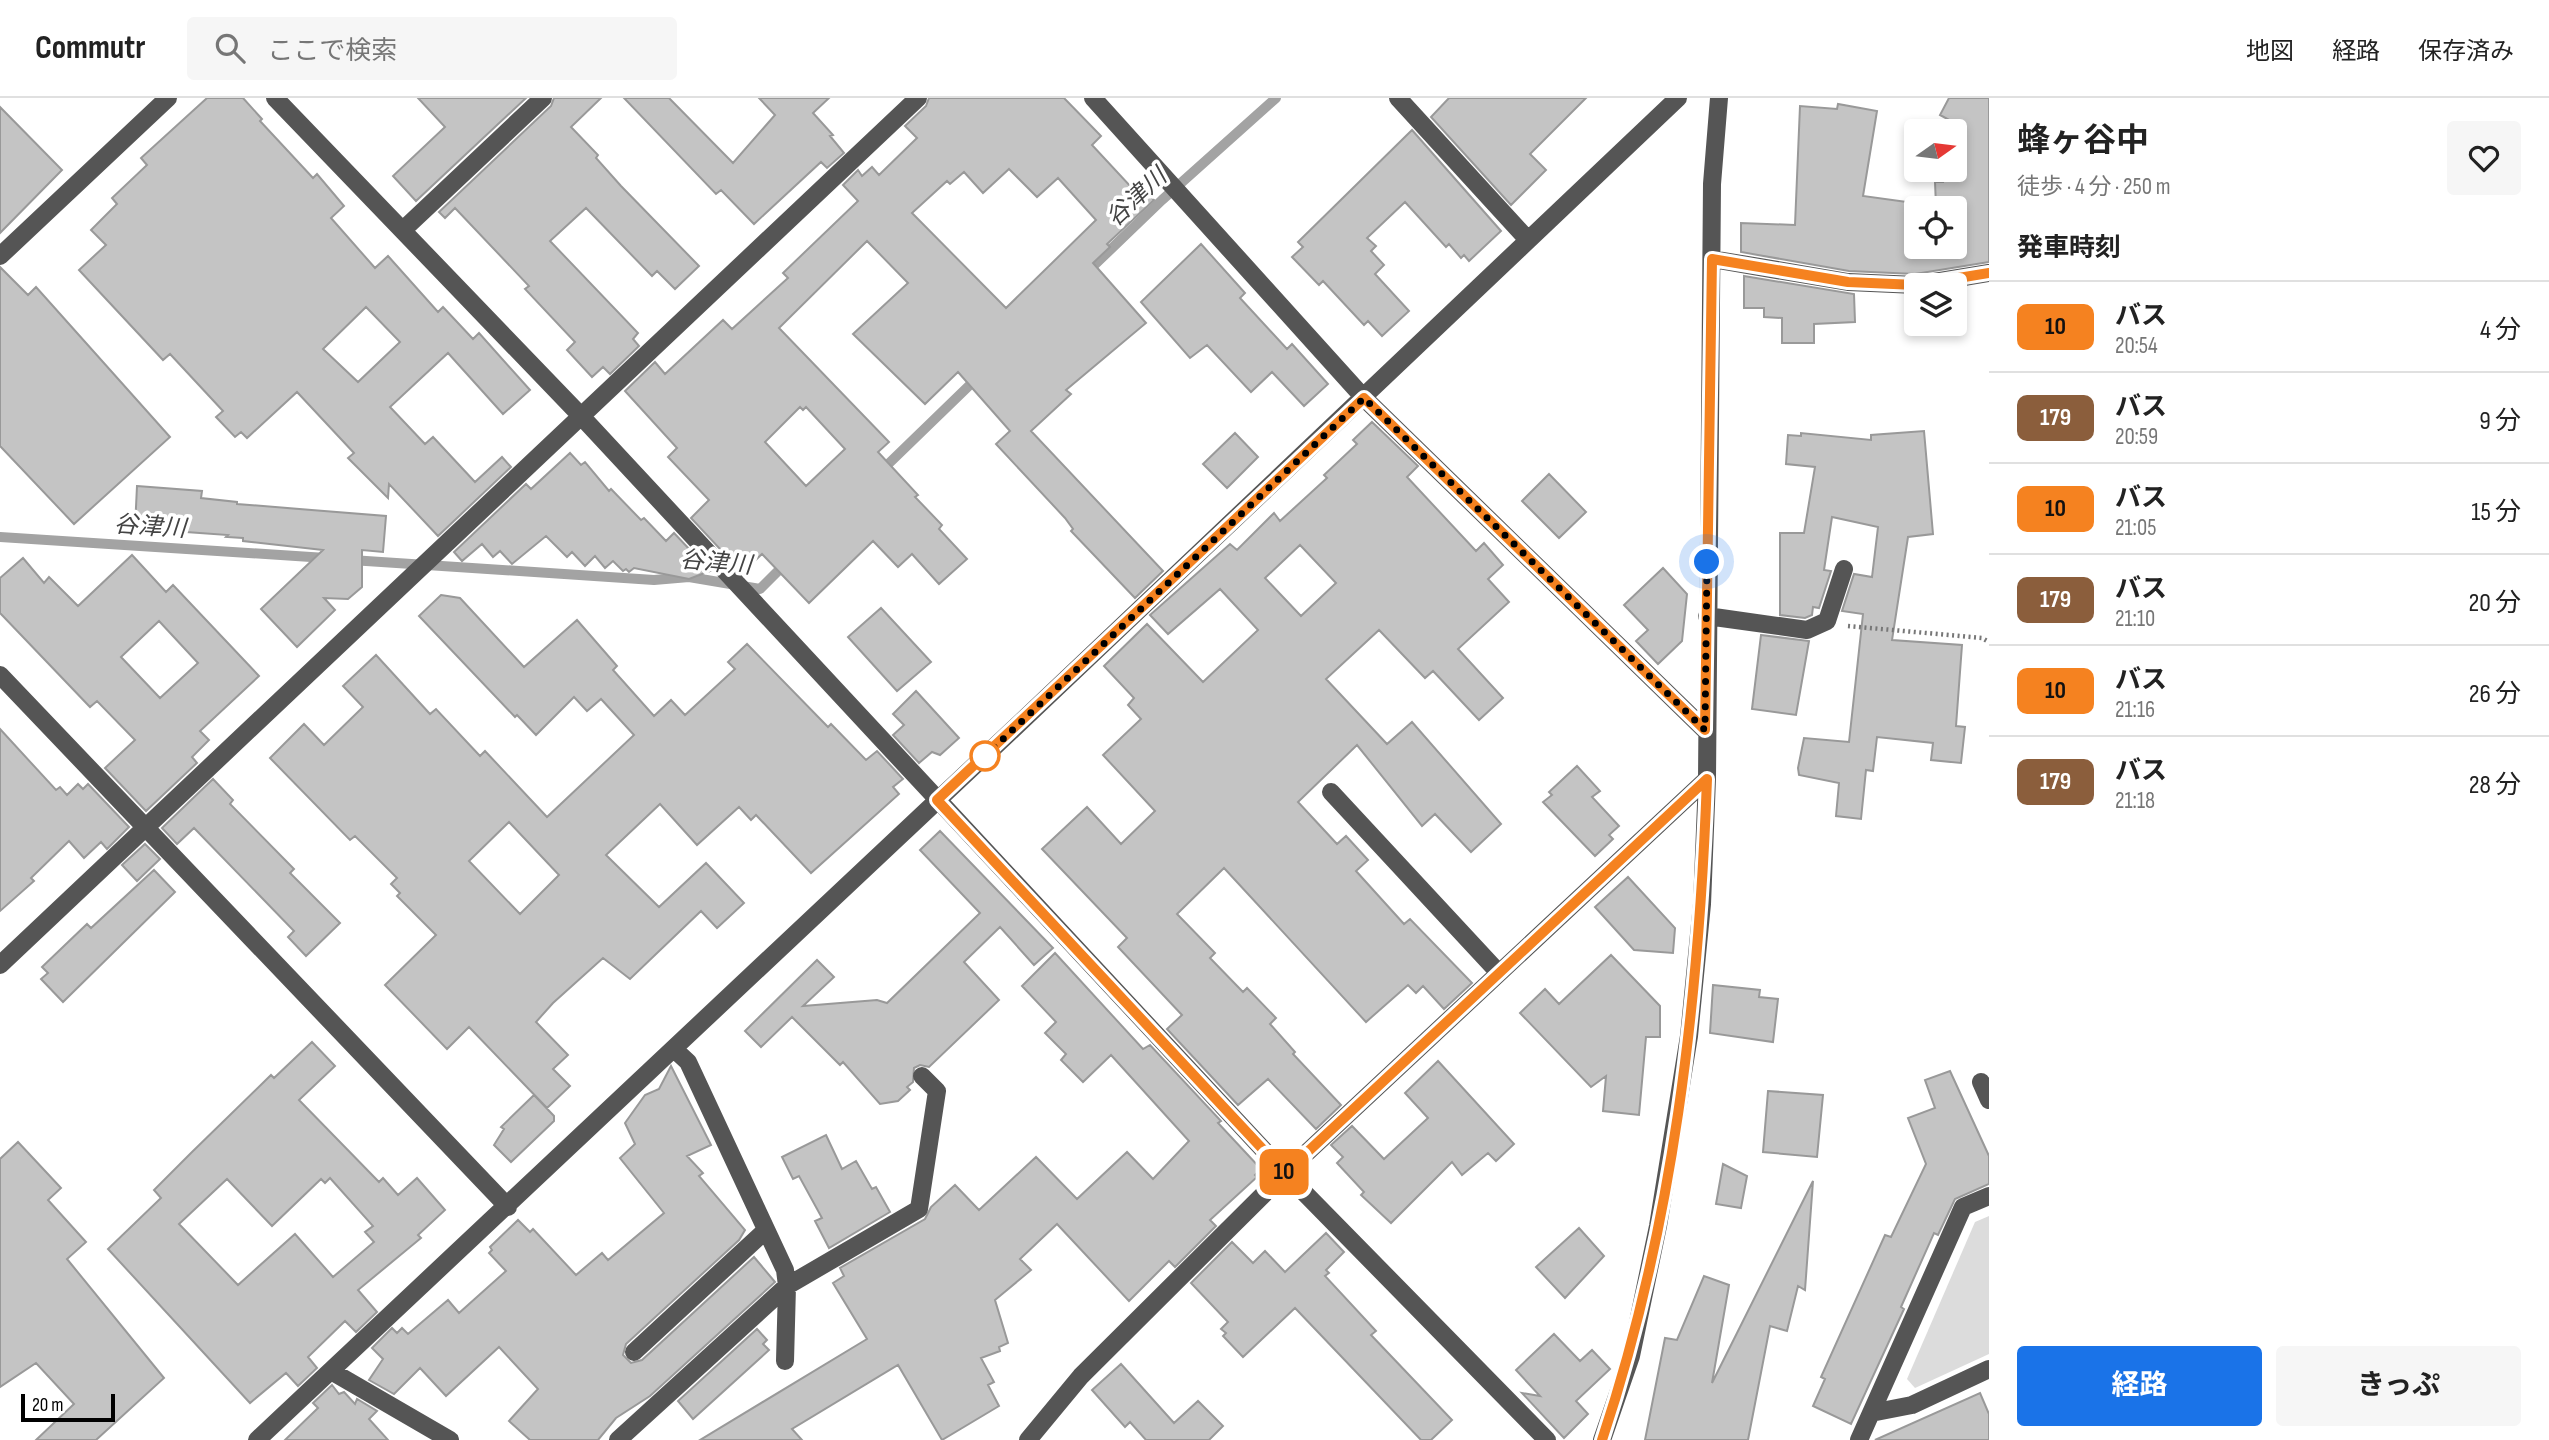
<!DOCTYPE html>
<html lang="ja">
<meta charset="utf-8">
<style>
:root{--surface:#fff;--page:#f6f6f6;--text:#222;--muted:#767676;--line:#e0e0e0;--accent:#1a73e8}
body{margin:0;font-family:"Sofia Sans Condensed","Noto Sans JP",sans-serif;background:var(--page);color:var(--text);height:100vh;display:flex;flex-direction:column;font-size:26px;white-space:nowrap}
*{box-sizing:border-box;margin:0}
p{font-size:23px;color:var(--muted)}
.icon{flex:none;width:38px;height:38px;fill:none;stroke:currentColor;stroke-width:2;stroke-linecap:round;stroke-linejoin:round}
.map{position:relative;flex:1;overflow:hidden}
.panel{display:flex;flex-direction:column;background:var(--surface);width:560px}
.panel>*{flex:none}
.badge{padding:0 14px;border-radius:10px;font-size:24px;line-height:46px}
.needle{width:46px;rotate:76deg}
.buttons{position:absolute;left:1904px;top:21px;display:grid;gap:14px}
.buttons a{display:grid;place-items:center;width:63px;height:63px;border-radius:7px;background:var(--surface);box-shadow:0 4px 10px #0003;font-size:35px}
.scale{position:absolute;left:21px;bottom:18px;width:94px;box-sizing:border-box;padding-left:7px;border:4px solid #000;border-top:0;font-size:19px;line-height:24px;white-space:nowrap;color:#000;-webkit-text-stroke:5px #fff;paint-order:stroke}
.you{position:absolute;width:35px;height:35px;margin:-18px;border:5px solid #fff;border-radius:50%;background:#1a73e8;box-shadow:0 0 0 10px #1a73e833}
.map>.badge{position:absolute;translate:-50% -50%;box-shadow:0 0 0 4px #fff}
h2{padding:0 28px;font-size:26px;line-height:63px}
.round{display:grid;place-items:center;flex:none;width:74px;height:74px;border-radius:7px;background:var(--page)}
.head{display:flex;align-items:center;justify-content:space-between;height:119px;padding:0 28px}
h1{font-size:33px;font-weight:700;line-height:52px}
.action{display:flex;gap:14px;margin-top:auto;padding:14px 28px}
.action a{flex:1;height:80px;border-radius:7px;background:var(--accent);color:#fff;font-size:28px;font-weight:700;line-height:80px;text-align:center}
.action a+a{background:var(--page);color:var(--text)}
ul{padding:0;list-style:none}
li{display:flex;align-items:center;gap:21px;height:91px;padding:0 28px;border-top:2px solid var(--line)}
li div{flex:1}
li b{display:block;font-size:26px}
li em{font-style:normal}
li .badge{min-width:77px;font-weight:700;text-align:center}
header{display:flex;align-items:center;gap:42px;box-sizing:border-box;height:98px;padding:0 35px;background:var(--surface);border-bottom:2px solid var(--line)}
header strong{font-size:33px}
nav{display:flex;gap:38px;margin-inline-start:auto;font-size:24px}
.search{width:490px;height:63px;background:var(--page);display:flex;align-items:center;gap:18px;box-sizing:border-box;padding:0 24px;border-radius:7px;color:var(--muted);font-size:26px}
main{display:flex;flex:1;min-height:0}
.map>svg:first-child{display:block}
.green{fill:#dcdcdc}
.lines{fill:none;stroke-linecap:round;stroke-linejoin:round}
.stream{stroke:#a3a3a3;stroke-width:10}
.building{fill:#c4c4c4;stroke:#999;stroke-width:2;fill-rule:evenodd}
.path{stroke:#777;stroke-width:4.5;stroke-dasharray:2 3.5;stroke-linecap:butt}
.minor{stroke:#555;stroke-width:18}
.line-casing{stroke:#fff;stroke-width:16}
.line{stroke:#f58220;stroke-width:10}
.walk{stroke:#000;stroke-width:7;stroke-dasharray:0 12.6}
.stop-dot{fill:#fff;stroke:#f58220;stroke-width:3.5}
.labels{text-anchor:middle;stroke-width:7;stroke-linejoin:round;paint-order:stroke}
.water-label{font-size:24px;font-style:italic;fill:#444;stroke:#fff}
</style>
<header>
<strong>Commutr</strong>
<div class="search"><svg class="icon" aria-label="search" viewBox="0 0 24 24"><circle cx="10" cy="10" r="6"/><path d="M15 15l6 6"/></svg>ここで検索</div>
<nav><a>地図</a><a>経路</a><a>保存済み</a></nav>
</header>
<main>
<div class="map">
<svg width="1989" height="1342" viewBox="0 0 1989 1342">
<rect width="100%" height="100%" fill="#fff"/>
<path class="green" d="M 1989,1118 L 1989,1256 L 1915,1290 L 1907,1281 L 1975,1124 Z"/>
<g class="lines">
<path class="stream" d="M 1086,175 L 1162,102 L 1276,0
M 880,374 L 977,280
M 0,439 L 326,460
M 351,462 L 654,482 L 689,479 L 760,491 L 786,465"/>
</g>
<path class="building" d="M 207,0 L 243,0 L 262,21 L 260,23 L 313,80 L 317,76 L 344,108 L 331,120 L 375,170 L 388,158 L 438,214 L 443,209 L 473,241 L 479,235 L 530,292 L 503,316 L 448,255 L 390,309 L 425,346 L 433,339 L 475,384 L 502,359 L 511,369 L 438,438 L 389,386 L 388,400 L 348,360 L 354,355 L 297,294 L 247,340 L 241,334 L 235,339 L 216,319 L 223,313 L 170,256 L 163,262 L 79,172 L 106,147 L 91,132 L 117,106 L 112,100 L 147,67 L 141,60 ZM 366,209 L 400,244 L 358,284 L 323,251 Z
M 418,0 L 526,0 L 416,103 L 393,78 L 445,29 Z
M 554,0 L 601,0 L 571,29 L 598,57 L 596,60 L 621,88 L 699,168 L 675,191 L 657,173 L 652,178 L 586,110 L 550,143 L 638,235 L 633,241 L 639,248 L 610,276 L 603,269 L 592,279 L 567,252 L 575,244 L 525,191 L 529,188 L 455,110 L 445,120 L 439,114 L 551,8 Z
M 624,0 L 669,0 L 733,65 L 775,17 L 759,0 L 829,0 L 813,15 L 833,37 L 830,38 L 844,55 L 827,70 L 821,64 L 754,126 L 721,92 L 716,96 Z
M 929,0 L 1064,0 L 1101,38 L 1092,47 L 1131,89 L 1137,85 L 1154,102 L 1107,146 L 1110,149 L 1093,165 L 1146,225 L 1066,292 L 1071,296 L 1031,333 L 1163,473 L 1135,500 L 1071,433 L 1073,431 L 1065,420 L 996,346 L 1010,333 L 958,274 L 925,306 L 853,236 L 908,185 L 867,143 L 779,230 L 889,344 L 878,354 L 918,397 L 915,399 L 942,427 L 939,431 L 967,461 L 939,486 L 912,456 L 898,469 L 873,443 L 809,505 L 762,456 L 745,472 L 737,464 L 733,465 L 691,420 L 709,402 L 668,359 L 677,350 L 625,293 L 655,264 L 665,276 L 723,222 L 732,231 L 788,180 L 783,175 L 858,103 L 843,87 L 858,72 L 862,78 L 872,69 L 879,77 L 917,40 L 905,28 L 926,8 ZM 1009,71 L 1037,99 L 1058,80 L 1096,122 L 1006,210 L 912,115 L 947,83 L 950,86 L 964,74 L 983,95 ZM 800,309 L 803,312 L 806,309 L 845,351 L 806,388 L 765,344 Z
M 1449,0 L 1586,0 L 1530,56 L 1546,72 L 1511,107 L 1431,19 Z
M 1949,0 L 1989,0 L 1989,164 L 1915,176 L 1849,173 L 1741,154 L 1741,125 L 1795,127 L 1800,8 L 1837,11 L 1838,6 L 1877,13 L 1863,98 L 1936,108 L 1935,84 L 1943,84 L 1942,72 L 1955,72 L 1955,25 L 1940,17 ZM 1916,110 L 1955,110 L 1955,149 L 1916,149 Z
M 0,9 L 62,72 L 0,135 Z
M 1412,32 L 1501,133 L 1469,163 L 1464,157 L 1461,160 L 1449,146 L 1446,149 L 1405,104 L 1367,140 L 1376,148 L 1371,153 L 1384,167 L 1375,176 L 1409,213 L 1382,238 L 1368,223 L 1364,227 L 1323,183 L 1319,187 L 1292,159 L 1303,149 L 1298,144 Z
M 1201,146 L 1245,195 L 1240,200 L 1287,251 L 1292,246 L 1328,286 L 1304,308 L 1272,274 L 1251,294 L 1207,247 L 1190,260 L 1141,204 Z
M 0,169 L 28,197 L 36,189 L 170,339 L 74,426 L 0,348 Z
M 1744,178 L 1854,196 L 1855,224 L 1814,226 L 1814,245 L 1782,245 L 1782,220 L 1764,219 L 1764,210 L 1744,210 Z
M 1372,324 L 1418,368 L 1407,379 L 1476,453 L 1484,445 L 1503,467 L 1488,481 L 1509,504 L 1458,551 L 1503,600 L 1479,622 L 1433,573 L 1425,580 L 1379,532 L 1326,581 L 1387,646 L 1412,624 L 1501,726 L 1471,754 L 1435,716 L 1422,728 L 1357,647 L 1298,704 L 1337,746 L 1346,738 L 1368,762 L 1356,773 L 1404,826 L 1410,821 L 1472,885 L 1444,911 L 1423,888 L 1416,895 L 1408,887 L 1366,924 L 1224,770 L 1177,816 L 1215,855 L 1210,860 L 1243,894 L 1247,890 L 1276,920 L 1270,926 L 1295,954 L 1293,956 L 1341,1007 L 1316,1031 L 1268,981 L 1238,1007 L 1167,931 L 1182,917 L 1118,849 L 1127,840 L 1042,751 L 1087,709 L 1121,746 L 1155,713 L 1103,657 L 1141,621 L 1128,607 L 1134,600 L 1104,568 L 1147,526 L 1203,584 L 1258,532 L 1220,491 L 1168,536 L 1150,517 L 1230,446 L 1237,452 L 1274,415 L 1280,423 L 1327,380 L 1324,377 L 1357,346 L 1353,342 ZM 1300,447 L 1336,485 L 1301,518 L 1265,480 Z
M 1924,333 L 1933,436 L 1908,439 L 1892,542 L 1962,547 L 1956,628 L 1965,629 L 1961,665 L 1931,662 L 1933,645 L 1877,639 L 1873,673 L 1866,672 L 1861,721 L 1836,718 L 1839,685 L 1799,677 L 1798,670 L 1804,640 L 1849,644 L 1863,516 L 1842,513 L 1854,476 L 1872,479 L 1878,429 L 1832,419 L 1824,472 L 1831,473 L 1819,510 L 1813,509 L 1812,517 L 1805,520 L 1780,517 L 1780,435 L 1804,435 L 1815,369 L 1786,366 L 1788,337 L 1801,338 L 1801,335 L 1871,342 L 1871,337 Z
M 1235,335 L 1258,359 L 1227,390 L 1203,366 Z
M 570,355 L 581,367 L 585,364 L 609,393 L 611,391 L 641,422 L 644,420 L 666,443 L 674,435 L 710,473 L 689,481 L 634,470 L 629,474 L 626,471 L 623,473 L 613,463 L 605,470 L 595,458 L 585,468 L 572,454 L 567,459 L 546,438 L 512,466 L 500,453 L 493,459 L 482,446 L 462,463 L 454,454 L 526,386 L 531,391 Z
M 1549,376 L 1586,414 L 1559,440 L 1522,403 Z
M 137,388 L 202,393 L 201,400 L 237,404 L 237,406 L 386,418 L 383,454 L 362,452 L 362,489 L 348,501 L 324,500 L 335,512 L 297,549 L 261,511 L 323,452 L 243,443 L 243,440 L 226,439 L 228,437 L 186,434 L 182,429 L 178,433 L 135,430 Z
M 132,457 L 166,494 L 173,487 L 259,578 L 200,633 L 209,642 L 192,659 L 197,665 L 146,713 L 105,670 L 135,642 L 97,603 L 90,609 L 0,515 L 0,480 L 23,460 L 44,485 L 49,479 L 78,508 ZM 159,523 L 198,565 L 160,600 L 121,559 Z
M 1663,470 L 1687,496 L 1682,543 L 1658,566 L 1636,543 L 1648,532 L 1624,507 Z
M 441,497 L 460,500 L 524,569 L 577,522 L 617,568 L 613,572 L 654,618 L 671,602 L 685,617 L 735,571 L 728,564 L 747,546 L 828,629 L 831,626 L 866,662 L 877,653 L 903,681 L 893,689 L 899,696 L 811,775 L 756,717 L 751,722 L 739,709 L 697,747 L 660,706 L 606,757 L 659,809 L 706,765 L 744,805 L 717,830 L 701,813 L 630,881 L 603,860 L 553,905 L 536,924 L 568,957 L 553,971 L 570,988 L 547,1010 L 469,929 L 447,951 L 385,887 L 436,837 L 397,798 L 400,795 L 391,786 L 397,780 L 355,738 L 350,742 L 270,660 L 304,626 L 324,647 L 363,609 L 343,588 L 376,557 L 430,616 L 436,611 L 480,658 L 485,653 L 547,719 L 634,637 L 601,601 L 587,613 L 574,599 L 536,637 L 517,617 L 515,619 L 419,518 ZM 509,724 L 559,777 L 520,816 L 469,763 Z
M 881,510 L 931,564 L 897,593 L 848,539 Z
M 1761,537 L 1809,543 L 1796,617 L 1752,611 Z
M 916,593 L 959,640 L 940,657 L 932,654 L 919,665 L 893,637 L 904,627 L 893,616 Z
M 0,631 L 56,692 L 60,689 L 67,697 L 78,686 L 83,691 L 88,686 L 129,729 L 107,751 L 101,744 L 84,760 L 69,743 L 31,780 L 34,783 L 0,813 Z
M 1577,668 L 1600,693 L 1592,699 L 1619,728 L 1609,737 L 1613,741 L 1595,758 L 1543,704 L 1552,697 L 1549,694 Z
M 213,681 L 233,702 L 230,706 L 294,771 L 290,775 L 340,825 L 306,858 L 288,839 L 294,833 L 194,730 L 177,746 L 162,730 Z
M 940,733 L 1053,850 L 1034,867 L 1000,829 L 964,864 L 999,902 L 929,969 L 920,967 L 914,970 L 913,984 L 907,989 L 910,992 L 898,1003 L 880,1006 L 843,964 L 840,967 L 792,919 L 761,949 L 745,933 L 817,862 L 834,879 L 803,908 L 877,902 L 887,905 L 980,815 L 920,752 Z
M 145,746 L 160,761 L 137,783 L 122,767 Z
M 154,772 L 175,794 L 63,904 L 41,881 L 48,875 L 42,869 L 87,826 L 91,830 Z
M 1628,779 L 1675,830 L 1673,855 L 1634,852 L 1595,809 Z
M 1055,855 L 1143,951 L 1150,947 L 1221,1023 L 1218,1025 L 1261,1071 L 1255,1077 L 1257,1079 L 1210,1122 L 1216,1128 L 1175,1169 L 1169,1163 L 1129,1203 L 1057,1126 L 1020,1161 L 1031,1172 L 995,1202 L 1008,1245 L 999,1249 L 1000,1253 L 981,1260 L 994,1284 L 988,1287 L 999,1308 L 942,1342 L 898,1267 L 792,1331 L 802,1342 L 700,1342 L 867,1241 L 833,1185 L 844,1178 L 840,1170 L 925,1121 L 931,1109 L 955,1087 L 979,1112 L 1036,1059 L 1077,1101 L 1127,1054 L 1153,1081 L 1189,1043 L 1111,957 L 1083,984 L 1061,962 L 1066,956 L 1045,935 L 1056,924 L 1022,888 Z
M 1611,857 L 1660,908 L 1660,939 L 1646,939 L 1639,1017 L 1603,1013 L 1606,978 L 1591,989 L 1520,915 L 1545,891 L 1559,906 Z
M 1713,887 L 1760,892 L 1759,899 L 1778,901 L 1773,944 L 1710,935 Z
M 312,944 L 335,968 L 299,1002 L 379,1084 L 383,1080 L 398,1097 L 417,1080 L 445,1112 L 418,1137 L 421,1140 L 358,1192 L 377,1214 L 356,1234 L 345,1223 L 308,1259 L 317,1270 L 298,1288 L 286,1275 L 250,1305 L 108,1151 L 161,1100 L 154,1092 L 191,1055 L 271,977 L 274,980 ZM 330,1080 L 373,1128 L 365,1134 L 374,1144 L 333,1179 L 295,1136 L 238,1187 L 179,1126 L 227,1081 L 272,1128 L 321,1081 L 325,1085 Z
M 1438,963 L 1514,1046 L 1496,1063 L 1488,1055 L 1462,1077 L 1452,1064 L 1391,1125 L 1361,1097 L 1364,1094 L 1337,1065 L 1343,1059 L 1331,1047 L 1352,1028 L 1384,1061 L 1428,1020 L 1405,995 Z
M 671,968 L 711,1047 L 687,1058 L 703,1075 L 699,1078 L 745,1132 L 739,1142 L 626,1246 L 623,1257 L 631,1265 L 642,1262 L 754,1159 L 775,1184 L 650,1298 L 616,1320 L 598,1342 L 530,1342 L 509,1323 L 538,1291 L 499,1249 L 446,1298 L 420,1270 L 394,1296 L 369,1282 L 383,1261 L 372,1250 L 392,1230 L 397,1235 L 402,1230 L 408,1236 L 448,1202 L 459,1215 L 506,1173 L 489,1155 L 492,1152 L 490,1149 L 518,1122 L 530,1134 L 533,1131 L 576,1177 L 602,1155 L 608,1162 L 664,1115 L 620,1060 L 635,1046 L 625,1025 L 645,997 L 659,991 Z
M 1950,973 L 1989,1058 L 1989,1086 L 1955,1101 L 1938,1137 L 1934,1135 L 1901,1209 L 1904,1211 L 1851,1326 L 1813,1308 L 1825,1281 L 1821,1279 L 1885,1137 L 1891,1139 L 1926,1066 L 1908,1020 L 1935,1010 L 1925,982 Z
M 1768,993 L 1823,997 L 1817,1059 L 1763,1054 Z
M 534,997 L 554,1018 L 554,1023 L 511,1064 L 494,1047 L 504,1031 L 501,1029 Z
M 826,1037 L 842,1071 L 856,1063 L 872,1091 L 876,1089 L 890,1114 L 829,1150 L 815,1123 L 822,1120 L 799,1078 L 793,1081 L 782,1059 Z
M 18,1044 L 61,1090 L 48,1102 L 86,1144 L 67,1161 L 164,1280 L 96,1342 L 36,1342 L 74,1306 L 36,1265 L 0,1289 L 0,1061 Z
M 1723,1066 L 1747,1078 L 1741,1110 L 1716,1106 Z
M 1813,1083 L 1805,1192 L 1798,1188 L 1787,1233 L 1770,1228 L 1748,1342 L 1645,1342 L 1665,1240 L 1677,1242 L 1704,1178 L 1729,1187 L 1712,1285 Z
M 1579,1130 L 1604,1158 L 1565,1200 L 1536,1169 Z
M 1326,1135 L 1344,1154 L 1326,1172 L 1329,1175 L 1325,1178 L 1376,1233 L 1371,1237 L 1452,1322 L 1431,1342 L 1421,1342 L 1295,1210 L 1243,1259 L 1223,1238 L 1226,1235 L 1221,1231 L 1228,1224 L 1191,1185 L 1232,1144 L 1253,1165 L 1265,1153 L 1285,1174 Z
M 757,1231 L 767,1242 L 763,1246 L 769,1252 L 693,1321 L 678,1303 Z
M 1554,1236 L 1580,1263 L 1592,1252 L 1610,1271 L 1576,1303 L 1588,1316 L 1564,1340 L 1522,1295 L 1540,1298 L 1516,1272 Z
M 1121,1266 L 1174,1325 L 1198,1303 L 1223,1328 L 1209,1342 L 1146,1342 L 1130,1324 L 1125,1329 L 1092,1292 Z
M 332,1287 L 339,1296 L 344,1294 L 355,1306 L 357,1301 L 377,1313 L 369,1321 L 388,1342 L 285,1342 L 318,1310 L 313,1305 Z
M 1980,1295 L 1989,1316 L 1989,1342 L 1875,1342 Z"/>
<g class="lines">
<path class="path" d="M 1848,528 L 1982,540 L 1989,544"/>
<path class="minor" d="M 275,0 L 581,318 L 1285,1075 L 1547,1342
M 1093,0 L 1364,300 L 1705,632
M 1398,0 L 1528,142
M 404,131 L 543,0
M 0,158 L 168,0
M 1712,161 L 1848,184 L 1916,187 L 1989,175
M 1707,518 L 1807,532 L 1827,523 L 1844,471
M 0,577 L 508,1109
M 1331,694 L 1499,875
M 0,867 L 918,0
M 674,951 L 688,964 L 785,1172 L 787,1188 L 785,1263
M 1981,984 L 1989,1002
M 634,1254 L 766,1132
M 331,1273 L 450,1342
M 1871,1315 L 1912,1307 L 1989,1271
M 257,1342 L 1023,622 L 1678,0
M 618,1342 L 787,1188 L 919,1111 L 937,993 L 922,978
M 1028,1342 L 1081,1278 L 1285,1075 L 1707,681
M 1602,1342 L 1631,1258 L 1658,1128 L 1689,938 L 1702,806 L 1707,681 L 1712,86 L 1719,0
M 1859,1342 L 1963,1109 L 1989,1098"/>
</g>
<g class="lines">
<g class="line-casing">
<path id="line" d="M 1602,1342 C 1673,1130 1699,903 1707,681 L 1285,1075 L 937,702 L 1364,300 L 1705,632 L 1712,161 L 1848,184 L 1916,187 L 1989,175"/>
</g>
<use href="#line" class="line"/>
<path class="walk" d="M 985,658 L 1364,300 L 1705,632 L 1707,464"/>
</g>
<circle class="stop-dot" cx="985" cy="658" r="14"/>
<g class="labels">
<g class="water-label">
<text transform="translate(1136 99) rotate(-43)" y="8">谷津川</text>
<text transform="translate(150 428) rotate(4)" y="8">谷津川</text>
<text transform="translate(716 464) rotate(5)" y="8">谷津川</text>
</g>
</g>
</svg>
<div class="buttons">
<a><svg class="needle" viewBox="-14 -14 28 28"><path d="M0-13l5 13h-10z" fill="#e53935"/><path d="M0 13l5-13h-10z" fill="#767676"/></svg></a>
<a><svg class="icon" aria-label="locate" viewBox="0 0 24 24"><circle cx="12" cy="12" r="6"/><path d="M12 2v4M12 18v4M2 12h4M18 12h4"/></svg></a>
<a><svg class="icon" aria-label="layers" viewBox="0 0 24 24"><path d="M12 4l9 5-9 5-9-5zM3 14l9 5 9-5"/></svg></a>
</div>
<div class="scale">20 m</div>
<div class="you" style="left:1707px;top:464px"></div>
<b class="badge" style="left:1284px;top:1074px;background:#f58220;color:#111">10</b>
</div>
<section class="panel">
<div class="head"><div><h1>蜂ヶ谷中</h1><p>徒歩 · 4 分 · 250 m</p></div><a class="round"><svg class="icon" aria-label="heart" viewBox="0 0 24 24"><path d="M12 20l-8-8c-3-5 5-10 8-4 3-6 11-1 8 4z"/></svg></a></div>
<h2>発車時刻</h2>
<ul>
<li><span class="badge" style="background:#f58220;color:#111">10</span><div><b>バス</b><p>20:54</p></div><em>4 分</em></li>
<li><span class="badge" style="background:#8b5e3c;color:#fff">179</span><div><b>バス</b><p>20:59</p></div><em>9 分</em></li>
<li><span class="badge" style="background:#f58220;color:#111">10</span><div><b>バス</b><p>21:05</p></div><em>15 分</em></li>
<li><span class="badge" style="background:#8b5e3c;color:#fff">179</span><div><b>バス</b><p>21:10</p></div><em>20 分</em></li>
<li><span class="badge" style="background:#f58220;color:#111">10</span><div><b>バス</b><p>21:16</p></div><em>26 分</em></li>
<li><span class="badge" style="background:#8b5e3c;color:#fff">179</span><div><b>バス</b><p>21:18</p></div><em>28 分</em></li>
</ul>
<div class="action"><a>経路</a><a>きっぷ</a></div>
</section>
</main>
